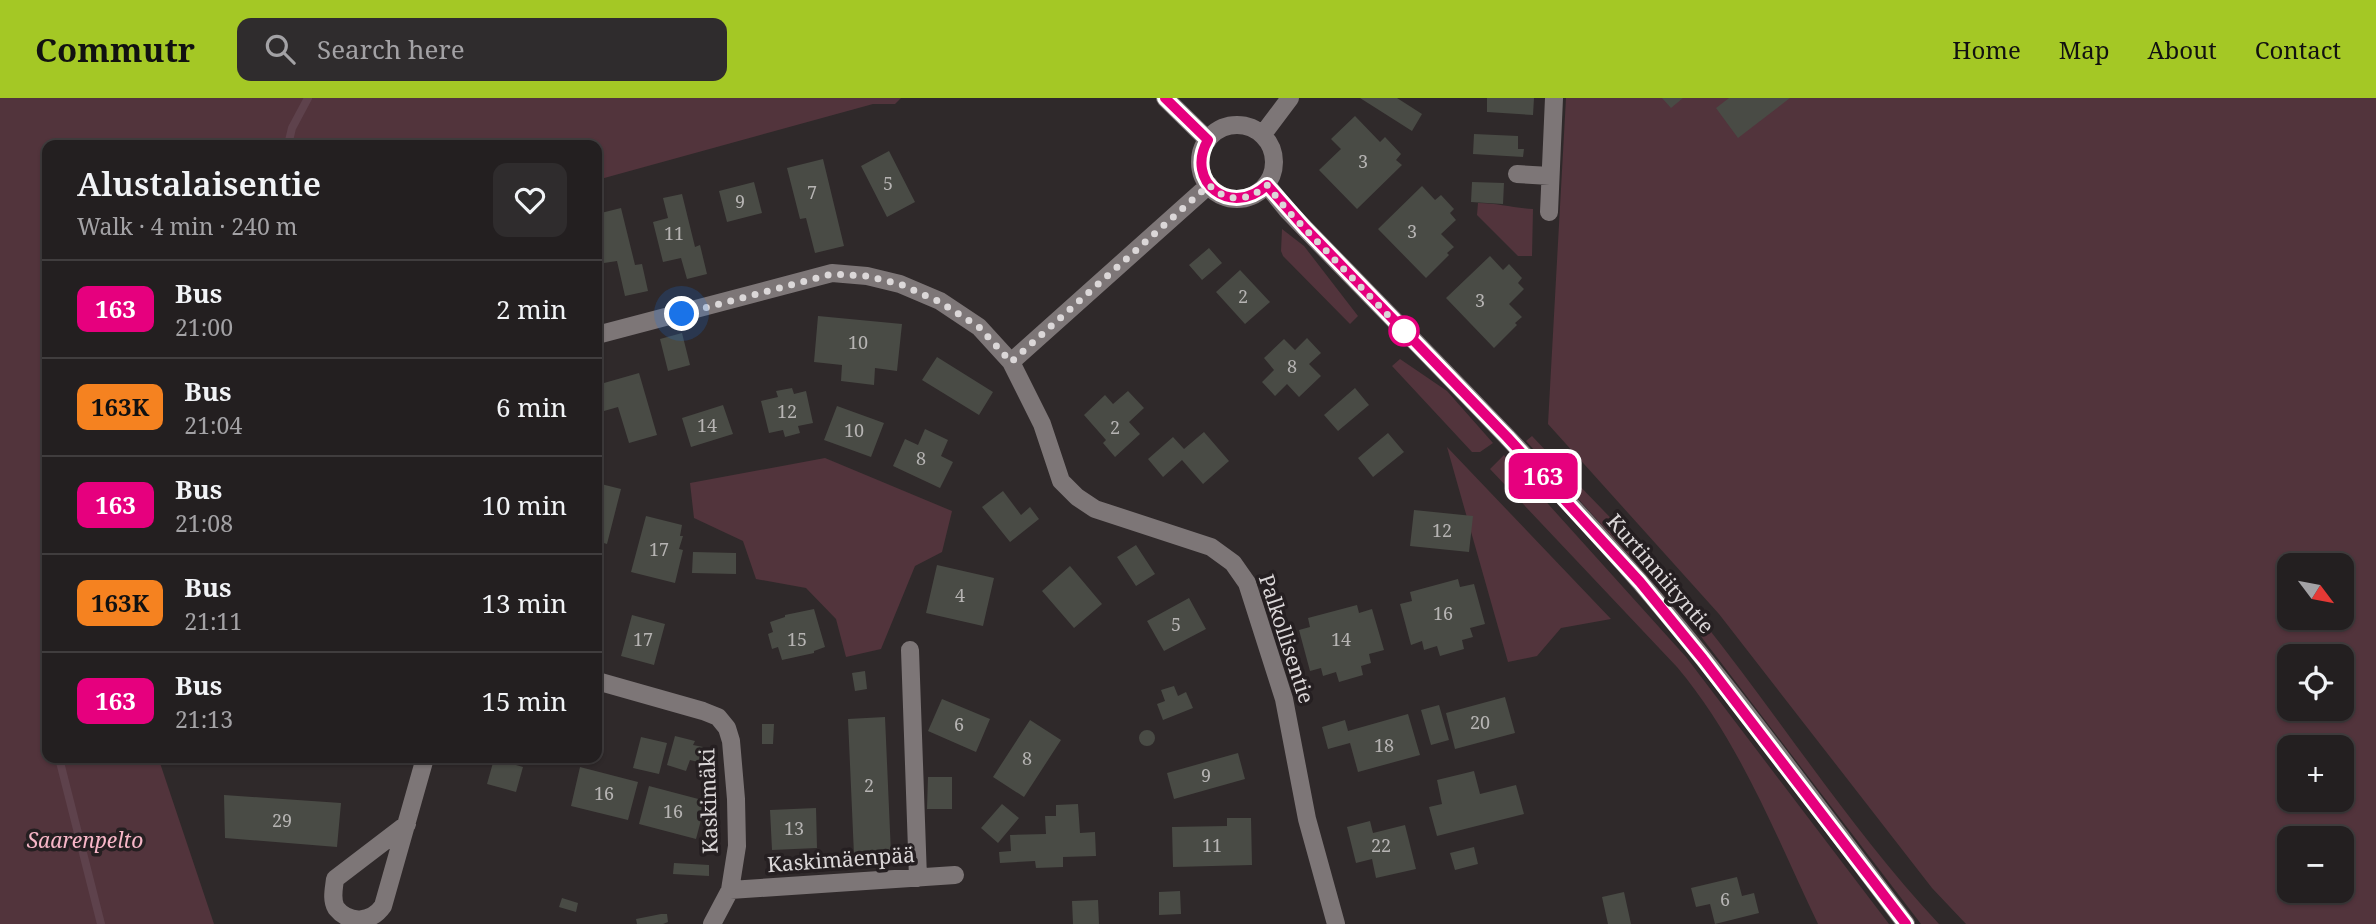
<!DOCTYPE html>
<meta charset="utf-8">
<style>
:root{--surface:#231f20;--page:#2f2c2d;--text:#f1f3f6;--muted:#a3a2a5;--line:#403d3e;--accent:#a4c825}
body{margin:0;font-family:"Noto Serif",serif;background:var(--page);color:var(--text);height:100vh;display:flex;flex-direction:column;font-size:26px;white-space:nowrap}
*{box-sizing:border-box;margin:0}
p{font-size:23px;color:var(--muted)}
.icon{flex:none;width:38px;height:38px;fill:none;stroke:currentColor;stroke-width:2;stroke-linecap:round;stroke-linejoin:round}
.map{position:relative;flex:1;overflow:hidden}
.panel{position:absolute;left:42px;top:42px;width:560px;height:623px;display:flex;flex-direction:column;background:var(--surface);border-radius:14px;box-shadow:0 2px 5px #0004,0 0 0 2px var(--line)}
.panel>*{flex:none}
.badge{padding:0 14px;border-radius:10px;font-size:24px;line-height:46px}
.needle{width:46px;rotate:122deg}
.fabs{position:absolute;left:2277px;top:455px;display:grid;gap:14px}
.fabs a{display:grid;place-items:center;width:77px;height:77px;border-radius:14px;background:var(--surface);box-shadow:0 2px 5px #0004,0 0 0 2px var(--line);font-size:35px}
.you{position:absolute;width:35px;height:35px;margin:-18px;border:5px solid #fff;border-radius:50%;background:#1a73e8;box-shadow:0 0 0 10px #1a73e833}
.map>.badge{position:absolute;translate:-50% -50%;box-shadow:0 0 0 4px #fff}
.round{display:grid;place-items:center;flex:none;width:74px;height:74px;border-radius:14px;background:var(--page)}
.headline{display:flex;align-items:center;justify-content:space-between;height:119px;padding:0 35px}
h1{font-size:33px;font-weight:600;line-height:52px}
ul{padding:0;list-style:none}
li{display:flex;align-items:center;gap:21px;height:98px;padding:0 35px;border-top:2px solid var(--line)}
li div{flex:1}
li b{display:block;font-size:26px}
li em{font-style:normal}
li .badge{min-width:77px;font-weight:700;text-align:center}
header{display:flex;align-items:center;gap:42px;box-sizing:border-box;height:98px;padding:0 35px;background:var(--accent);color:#111}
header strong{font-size:33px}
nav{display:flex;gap:38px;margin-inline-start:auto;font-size:24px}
.search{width:490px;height:63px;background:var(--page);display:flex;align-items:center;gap:18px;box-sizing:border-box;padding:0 24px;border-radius:14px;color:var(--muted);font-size:26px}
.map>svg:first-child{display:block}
.green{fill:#52343c;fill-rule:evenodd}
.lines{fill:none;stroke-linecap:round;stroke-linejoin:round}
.stream{stroke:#5e424c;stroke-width:8}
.building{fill:#494b45}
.minor{stroke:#7d7677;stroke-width:18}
.line-casing{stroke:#fff;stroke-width:16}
.line{stroke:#e6007e;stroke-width:10}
.walk{stroke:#dbd7d8;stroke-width:7;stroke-dasharray:0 12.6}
.stop-dot{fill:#fff;stroke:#e6007e;stroke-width:3.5}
.labels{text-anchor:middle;stroke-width:7;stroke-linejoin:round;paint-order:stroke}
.number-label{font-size:18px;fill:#b6b4b3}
.street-label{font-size:21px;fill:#dbd7d8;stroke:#251f21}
.park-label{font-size:21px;font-style:italic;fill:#f7b6c7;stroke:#251f21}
</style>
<header>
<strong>Commutr</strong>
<div class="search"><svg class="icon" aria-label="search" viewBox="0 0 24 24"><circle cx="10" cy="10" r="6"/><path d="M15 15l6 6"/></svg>Search here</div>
<nav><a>Home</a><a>Map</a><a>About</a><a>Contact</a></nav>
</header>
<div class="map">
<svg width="2376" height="826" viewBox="0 0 2376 826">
<rect width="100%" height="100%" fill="#2f292a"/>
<path class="green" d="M 0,0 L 901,0 L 895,6 L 873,6 L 597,82 L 597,47 L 47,47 L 47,660 L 162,660 L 160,665 L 214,826 L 0,826 Z
M 1566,0 L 2376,0 L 2376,826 L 1966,826 L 1932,790 L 1719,516 L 1548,326 ZM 2289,467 L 2342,467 L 2342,520 L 2289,520 ZM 2289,558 L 2342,558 L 2342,611 L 2289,611 ZM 2289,649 L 2342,649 L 2342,702 L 2289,702 ZM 2289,740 L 2342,740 L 2342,793 L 2289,793 Z
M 1478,105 C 1498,105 1513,110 1533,111 L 1532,158 L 1518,158 L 1477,117 Z
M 1282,131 L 1304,148 L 1358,218 L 1350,226 L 1283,158 L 1281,153 Z
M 1400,261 L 1447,293 L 1493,345 L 1480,354 L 1472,354 L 1392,268 Z
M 1532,338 C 1588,398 1649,456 1701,521 C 1781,621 1851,732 1939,826 L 1921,826 L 1693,528 L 1526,343 Z
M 1447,349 L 1611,521 L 1561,530 L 1537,558 L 1508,564 Z
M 1504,357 L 1686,559 L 1889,826 L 1818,826 C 1776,738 1740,644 1677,569 L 1490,371 Z
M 825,360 L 952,413 L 942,454 L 915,468 L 881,551 L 846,559 L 836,521 L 806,490 L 756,481 L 743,443 L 694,420 L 690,385 Z"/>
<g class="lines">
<path class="stream" d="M 288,47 L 292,30 L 308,0
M 59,660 L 101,826"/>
</g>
<path class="building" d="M 1360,0 L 1397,0 L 1422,16 L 1412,33 Z
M 1487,0 L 1534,0 L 1533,17 L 1487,14 Z
M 1662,0 L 1683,0 L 1671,10 Z
M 1729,0 L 1790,0 L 1738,40 L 1716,10 Z
M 1355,18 L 1380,44 L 1385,39 L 1401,56 L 1396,62 L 1402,67 L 1357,111 L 1319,72 L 1341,51 L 1331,41 Z
M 1474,36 L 1518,38 L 1518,51 L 1524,51 L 1523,59 L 1473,56 Z
M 889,53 L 915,104 L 887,119 L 861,68 Z
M 823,61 L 844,148 L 815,155 L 806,120 L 800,121 L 787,70 Z
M 754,84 L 762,115 L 727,124 L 719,93 Z
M 1472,84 L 1504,85 L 1503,106 L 1471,104 Z
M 1422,88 L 1435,102 L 1441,97 L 1454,111 L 1450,115 L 1456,122 L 1441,136 L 1454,149 L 1447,155 L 1449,157 L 1426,180 L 1378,131 Z
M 682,96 L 695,149 L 700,147 L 707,176 L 687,181 L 681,160 L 663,164 L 653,124 L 668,120 L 663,100 Z
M 621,110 L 635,167 L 642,166 L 648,193 L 625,198 L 617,163 L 604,165 L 597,133 L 597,116 Z
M 1209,150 L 1222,165 L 1202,182 L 1189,167 Z
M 1490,158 L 1503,172 L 1509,166 L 1522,180 L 1518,185 L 1524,191 L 1509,206 L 1522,219 L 1515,225 L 1517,227 L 1494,250 L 1446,200 Z
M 1240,172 L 1270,204 L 1245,226 L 1216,194 Z
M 818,218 L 902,226 L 897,273 L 875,270 L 874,287 L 841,283 L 842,267 L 814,264 Z
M 682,235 L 690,267 L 668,273 L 660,241 Z
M 1307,240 L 1321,255 L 1309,266 L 1321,278 L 1299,299 L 1287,286 L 1275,298 L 1262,284 L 1274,272 L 1264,260 L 1284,241 L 1295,252 Z
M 937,259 L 993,294 L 979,317 L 922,282 Z
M 639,275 L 657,337 L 629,345 L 618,309 L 597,315 L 597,287 Z
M 792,290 L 794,296 L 806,293 L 813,325 L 798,328 L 800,335 L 785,339 L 783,332 L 769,335 L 761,303 L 778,299 L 776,293 Z
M 1355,290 L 1369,307 L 1338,333 L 1324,317 Z
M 1128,293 L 1144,310 L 1129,324 L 1140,336 L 1115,359 L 1103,345 L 1106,342 L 1084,317 L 1105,297 L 1113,306 Z
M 723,307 L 733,336 L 691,349 L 682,320 Z
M 837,308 L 884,325 L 871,359 L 824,342 Z
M 925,331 L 948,342 L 941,358 L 953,364 L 940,390 L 893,368 L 905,341 L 918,347 Z
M 1204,334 L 1229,363 L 1203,386 L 1182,362 L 1163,379 L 1148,361 L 1173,339 L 1184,351 Z
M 1388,335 L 1404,354 L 1373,379 L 1358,360 Z
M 597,385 L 621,391 L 607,446 L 597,443 Z
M 1003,393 L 1021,417 L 1030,409 L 1039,421 L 1010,444 L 982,409 Z
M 1414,412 L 1473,418 L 1469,454 L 1410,448 Z
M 646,418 L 682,427 L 680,438 L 683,438 L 679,451 L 683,452 L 675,485 L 631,474 Z
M 1136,447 L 1155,476 L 1136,488 L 1117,459 Z
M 693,454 L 736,455 L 736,476 L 692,475 Z
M 937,467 L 994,480 L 983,528 L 926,515 Z
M 1070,468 L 1102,506 L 1074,530 L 1042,493 Z
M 1458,481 L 1460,489 L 1474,486 L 1485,526 L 1470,530 L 1473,539 L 1462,542 L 1464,551 L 1440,558 L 1437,548 L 1424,552 L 1422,543 L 1411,547 L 1400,506 L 1412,503 L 1410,494 Z
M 1189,500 L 1206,531 L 1164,553 L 1147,523 Z
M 1357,507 L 1359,515 L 1372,511 L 1384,552 L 1369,556 L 1371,565 L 1361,568 L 1363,577 L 1339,584 L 1336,574 L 1323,578 L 1321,570 L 1310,573 L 1299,532 L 1310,529 L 1308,520 Z
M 814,511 L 825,549 L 814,553 L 814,555 L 782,562 L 778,549 L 772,551 L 768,536 L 773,534 L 770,524 L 785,519 L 785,517 Z
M 632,517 L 665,526 L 654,567 L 621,558 Z
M 865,573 L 867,591 L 855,593 L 852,575 Z
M 1174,588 L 1178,598 L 1186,594 L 1193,610 L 1163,622 L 1157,606 L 1165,603 L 1161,592 Z
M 1505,599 L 1515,635 L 1455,651 L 1446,615 Z
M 942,601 L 990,621 L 976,654 L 928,633 Z
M 1439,607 L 1449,642 L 1431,647 L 1421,612 Z
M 1408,616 L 1420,657 L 1358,674 L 1350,645 L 1328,651 L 1322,629 L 1345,622 L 1348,633 Z
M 885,619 L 891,756 L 854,757 L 848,621 Z
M 1030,622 L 1061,642 L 1024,699 L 993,679 Z
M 762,626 L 774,626 L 773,646 L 762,646 Z
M1139 640a8 8 0 1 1 16 0a8 8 0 1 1-16 0Z
M 675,638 L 695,643 L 693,647 L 703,649 L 698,664 L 690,662 L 686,673 L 667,667 Z
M 641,639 L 667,645 L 659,676 L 633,670 Z
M 1238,655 L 1245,681 L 1174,701 L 1167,675 Z
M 494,661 L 523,669 L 516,694 L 487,686 Z
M 580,669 L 638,684 L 628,722 L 571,708 Z
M 1474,673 L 1480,696 L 1516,687 L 1524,716 L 1437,738 L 1429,709 L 1442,706 L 1437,682 Z
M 928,679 L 952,679 L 952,711 L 927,711 Z
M 649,688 L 706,703 L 696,741 L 639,726 Z
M 224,697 L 341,705 L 337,749 L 225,740 Z
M 1002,706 L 1019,720 L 998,745 L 981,730 Z
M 1078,706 L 1080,735 L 1095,734 L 1096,758 L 1063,759 L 1063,769 L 1036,770 L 1035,763 L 1000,765 L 999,754 L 1011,753 L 1010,737 L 1046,736 L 1045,718 L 1056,718 L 1056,707 Z
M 816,710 L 817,750 L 772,752 L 770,712 Z
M 1227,720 L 1251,720 L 1252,767 L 1173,769 L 1172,729 L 1227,728 Z
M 1370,723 L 1373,735 L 1405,727 L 1416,771 L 1376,780 L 1372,761 L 1356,765 L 1347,729 Z
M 1474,749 L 1478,766 L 1455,772 L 1450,755 Z
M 674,765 L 709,767 L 709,778 L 673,776 Z
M 1737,779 L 1742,798 L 1754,795 L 1759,815 L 1715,826 L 1710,806 L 1696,809 L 1691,790 Z
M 1180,793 L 1181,816 L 1159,817 L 1159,794 Z
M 1624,794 L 1631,826 L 1608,826 L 1602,799 Z
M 562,800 L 578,805 L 576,814 L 559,809 Z
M 1098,802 L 1099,826 L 1073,826 L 1072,803 Z
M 661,816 L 667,816 L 668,824 L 663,826 L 637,826 L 636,821 Z"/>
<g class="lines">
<path class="minor" d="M 1165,0 L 1208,42
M1200 64a37 37 0 1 1 74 0a37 37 0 1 1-74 0Z
M 1263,36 L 1290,0
M 1517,76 L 1550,78
M 1267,87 L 1287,112 C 1406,235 1527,355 1640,484 C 1734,593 1819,711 1906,826
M 1549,114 L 1554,0
M 597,237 L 832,175 L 867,178 L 900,186 L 940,203 L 979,229 L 1011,264 L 1042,326 L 1061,383 L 1077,399 L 1095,411 L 1211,449 L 1233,465 L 1247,485 L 1284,601 L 1307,721 L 1336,826
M 1011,264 L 1209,87
M 910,552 L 918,780
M 597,583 L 703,613 L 718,619 L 727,630 L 731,643 L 736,701 L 737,748 L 730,792 L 712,826
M 407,726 L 335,781 C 334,791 331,801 336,810 C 349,826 371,825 383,808 L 425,660
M 730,792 L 955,777"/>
</g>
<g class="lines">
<g class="line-casing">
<path id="line" d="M 1165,0 L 1208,42 C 1184,84 1231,120 1267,87 L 1305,130 L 1507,339 L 1640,484 L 1703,561 L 1906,826"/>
</g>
<use href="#line" class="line"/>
<path class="walk" d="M 682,216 L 832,176 L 867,178 L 900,186 L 940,204 L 979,229 L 1011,264 L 1209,87 C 1227,105 1248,104 1267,87 L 1287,112 L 1409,239 L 1404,233"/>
</g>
<circle class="stop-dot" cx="1404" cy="233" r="14"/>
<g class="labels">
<g class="number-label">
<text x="1363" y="70">3</text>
<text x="888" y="92">5</text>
<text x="812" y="101">7</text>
<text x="740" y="110">9</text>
<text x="1412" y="140">3</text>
<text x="674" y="142">11</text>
<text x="1243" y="205">2</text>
<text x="1480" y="209">3</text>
<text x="858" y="251">10</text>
<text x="1292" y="275">8</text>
<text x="787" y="320">12</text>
<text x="707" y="334">14</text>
<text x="1115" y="336">2</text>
<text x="854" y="339">10</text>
<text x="921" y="367">8</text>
<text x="1442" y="439">12</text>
<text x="659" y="458">17</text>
<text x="960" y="504">4</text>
<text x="1443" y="522">16</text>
<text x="1176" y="533">5</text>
<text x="643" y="548">17</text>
<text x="797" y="548">15</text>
<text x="1341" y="548">14</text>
<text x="1480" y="631">20</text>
<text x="959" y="633">6</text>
<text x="1384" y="654">18</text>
<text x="1027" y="667">8</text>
<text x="1206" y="684">9</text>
<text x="869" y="694">2</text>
<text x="604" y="702">16</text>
<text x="673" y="720">16</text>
<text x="282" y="729">29</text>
<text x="794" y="737">13</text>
<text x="1212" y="754">11</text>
<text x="1381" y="754">22</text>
<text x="1725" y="808">6</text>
</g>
<g class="street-label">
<text transform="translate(1660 476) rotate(49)" y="7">Kurtinniityntie</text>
<text transform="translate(1286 541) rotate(72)" y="7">Palkollisentie</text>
<text transform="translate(709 703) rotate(-92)" y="7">Kaskimäki</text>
<text transform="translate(841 762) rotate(-4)" y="7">Kaskimäenpää</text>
</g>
<g class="park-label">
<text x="85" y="750">Saarenpelto</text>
</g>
</g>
</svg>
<div class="fabs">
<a><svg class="needle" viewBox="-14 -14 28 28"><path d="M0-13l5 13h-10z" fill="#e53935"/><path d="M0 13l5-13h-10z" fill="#a3a2a5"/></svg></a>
<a><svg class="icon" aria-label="locate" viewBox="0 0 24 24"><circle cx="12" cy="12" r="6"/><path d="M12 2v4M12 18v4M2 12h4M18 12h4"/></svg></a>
<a>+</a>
<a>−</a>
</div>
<div class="you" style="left:682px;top:216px"></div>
<b class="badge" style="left:1543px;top:378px;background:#e6007e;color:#fff">163</b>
<section class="panel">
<div class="headline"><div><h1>Alustalaisentie</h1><p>Walk · 4 min · 240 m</p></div><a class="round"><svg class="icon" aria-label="heart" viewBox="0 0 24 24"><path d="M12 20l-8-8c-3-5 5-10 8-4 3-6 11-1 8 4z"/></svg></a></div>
<ul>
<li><span class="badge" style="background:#e6007e;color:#fff">163</span><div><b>Bus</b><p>21:00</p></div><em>2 min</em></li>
<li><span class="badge" style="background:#f58220;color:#111">163K</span><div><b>Bus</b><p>21:04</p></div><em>6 min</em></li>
<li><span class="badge" style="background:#e6007e;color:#fff">163</span><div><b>Bus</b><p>21:08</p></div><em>10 min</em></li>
<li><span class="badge" style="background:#f58220;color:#111">163K</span><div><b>Bus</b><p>21:11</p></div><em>13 min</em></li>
<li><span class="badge" style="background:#e6007e;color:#fff">163</span><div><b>Bus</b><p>21:13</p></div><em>15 min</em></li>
</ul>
</section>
</div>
